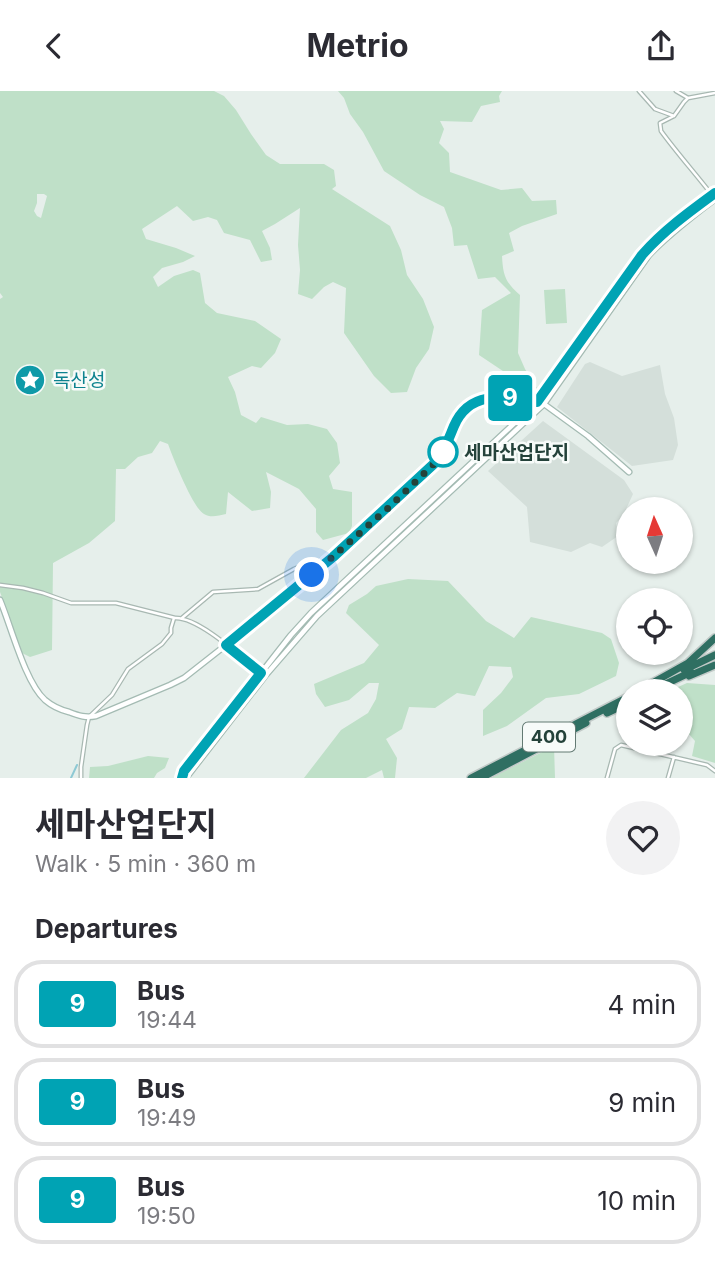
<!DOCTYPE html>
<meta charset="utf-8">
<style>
:root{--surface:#fff;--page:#f2f2f3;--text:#2b2b33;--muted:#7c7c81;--line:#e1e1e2}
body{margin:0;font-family:Inter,"Noto Sans KR",sans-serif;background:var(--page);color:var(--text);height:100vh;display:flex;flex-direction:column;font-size:26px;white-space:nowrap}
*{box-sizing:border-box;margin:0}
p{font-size:23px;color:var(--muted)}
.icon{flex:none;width:38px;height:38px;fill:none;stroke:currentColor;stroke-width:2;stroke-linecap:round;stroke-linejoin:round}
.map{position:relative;height:687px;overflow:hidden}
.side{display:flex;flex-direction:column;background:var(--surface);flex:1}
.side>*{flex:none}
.badge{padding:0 14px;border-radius:5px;font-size:24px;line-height:46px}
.needle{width:46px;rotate:357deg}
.tools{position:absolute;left:616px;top:406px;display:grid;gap:14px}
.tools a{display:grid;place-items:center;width:77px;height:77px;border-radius:50%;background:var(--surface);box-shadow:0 2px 5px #0004;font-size:35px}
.you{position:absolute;width:35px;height:35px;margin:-18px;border:5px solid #fff;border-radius:50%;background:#1a73e8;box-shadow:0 0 0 10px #1a73e833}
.map>.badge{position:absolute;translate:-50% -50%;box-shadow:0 0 0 4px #fff}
h2{padding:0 35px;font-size:26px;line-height:63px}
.round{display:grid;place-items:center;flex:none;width:74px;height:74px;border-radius:37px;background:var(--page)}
.summary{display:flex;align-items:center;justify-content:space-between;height:119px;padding:0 35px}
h1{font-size:33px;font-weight:700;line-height:52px}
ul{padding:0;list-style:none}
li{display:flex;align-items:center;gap:21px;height:88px;margin:0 14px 10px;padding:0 21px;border:4px solid var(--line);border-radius:28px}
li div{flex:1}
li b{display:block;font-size:26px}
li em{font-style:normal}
li .badge{min-width:77px;font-weight:700;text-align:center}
header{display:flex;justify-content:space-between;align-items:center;height:91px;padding:0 35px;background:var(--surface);font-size:32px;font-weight:700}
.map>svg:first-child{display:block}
.built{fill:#d4dfda}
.green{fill:#bfe0c8;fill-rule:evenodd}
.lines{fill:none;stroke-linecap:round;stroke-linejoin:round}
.stream{stroke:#8ec9d4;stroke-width:2}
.street-casing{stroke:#a8b8b2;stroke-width:5}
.secondary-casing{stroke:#a4bbb3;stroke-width:7}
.highway-casing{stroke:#c2cac8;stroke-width:10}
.street{stroke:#fff;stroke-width:2.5}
.secondary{stroke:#fff;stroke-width:4.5}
.highway{stroke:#2f6f62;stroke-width:7}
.line-casing{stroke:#fff;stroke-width:16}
.line{stroke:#00a3b4;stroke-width:10}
.walk{stroke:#24423a;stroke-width:7;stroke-dasharray:0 12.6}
.stop-dot{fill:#fff;stroke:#00a3b4;stroke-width:3.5}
.labels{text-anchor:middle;stroke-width:5;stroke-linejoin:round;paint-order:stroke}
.shield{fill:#f7fbf9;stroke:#637a73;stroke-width:2}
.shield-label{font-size:18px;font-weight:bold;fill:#24423a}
.culture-label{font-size:19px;fill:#0d838f;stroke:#f7fbf9;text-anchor:start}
.stop-label{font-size:19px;font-weight:bold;fill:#24423a;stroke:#f7fbf9;text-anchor:start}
</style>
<header><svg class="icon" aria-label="back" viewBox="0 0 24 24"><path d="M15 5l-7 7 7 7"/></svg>Metrio<svg class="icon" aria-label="share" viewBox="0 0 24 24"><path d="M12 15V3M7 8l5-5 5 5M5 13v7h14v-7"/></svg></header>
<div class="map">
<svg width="715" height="687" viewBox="0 0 715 687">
<rect width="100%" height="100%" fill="#e6efeb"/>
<path class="built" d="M 590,271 L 622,285 L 660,274 L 665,303 L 674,327 L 678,354 L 673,369 L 632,375 L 557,316 L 585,273 Z
M 543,330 L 624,389 L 633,403 L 623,425 L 616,432 L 618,445 L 602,456 L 590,452 L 571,461 L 530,451 L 527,416 L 488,380 Z"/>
<path class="green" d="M 0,0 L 214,0 L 224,5 L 236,19 L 251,43 L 266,64 L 280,73 L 324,73 L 334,79 L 336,95 L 332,98 L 390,135 L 401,159 L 407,184 L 423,208 L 434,236 L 429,258 L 416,277 L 407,301 L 391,302 L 374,285 L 344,242 L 346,197 L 333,191 L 324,196 L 312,208 L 298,203 L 300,179 L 298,154 L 300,117 L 275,133 L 262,140 L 270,157 L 272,169 L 261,171 L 250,149 L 224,142 L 217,129 L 208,126 L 193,130 L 177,115 L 142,138 L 146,148 L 176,157 L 195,165 L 183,171 L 162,177 L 153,186 L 158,196 L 174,185 L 193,179 L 200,182 L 205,212 L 217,222 L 255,230 L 281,248 L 275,262 L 261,277 L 252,275 L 228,286 L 235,301 L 241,324 L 256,332 L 261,326 L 287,334 L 308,333 L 327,338 L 337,352 L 340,372 L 329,385 L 333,398 L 352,401 L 352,435 L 349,442 L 323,449 L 316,441 L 316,418 L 299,398 L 266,381 L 271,401 L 270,417 L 252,420 L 228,401 L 226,423 C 218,425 210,427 204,423 C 193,417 173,367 168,353 L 160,350 L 152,362 L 138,366 L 125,378 L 116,378 L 115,430 L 89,452 L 53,472 L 52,559 L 30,566 L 22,562 L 0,501 L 0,208 L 3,206 L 0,202 ZM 37,103 L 44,103 L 47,105 L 41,127 L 37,125 L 34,120 L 37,112 Z
M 338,0 L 502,0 L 499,5 L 500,11 L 481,15 L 472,31 L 440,30 L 444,38 L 439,52 L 449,62 L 450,81 L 501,99 L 522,97 L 532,110 L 556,109 L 557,123 L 522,135 L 509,142 L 514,160 L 502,165 C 503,184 505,191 520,204 L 518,262 L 525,278 L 537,297 L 527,298 L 512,286 L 479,264 L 482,219 L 511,202 L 495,186 L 478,188 L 467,154 L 454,155 L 452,137 L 444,116 L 420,104 L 384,80 L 363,41 L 350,23 L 344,7 Z
M 565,198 L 567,232 L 546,233 L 544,199 Z
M 408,488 L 448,490 L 486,530 L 514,547 L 531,526 L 602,542 L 611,548 L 619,572 L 616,585 L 579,603 L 546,607 L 507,635 L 483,645 L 483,619 L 501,602 L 513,586 L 511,576 L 489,575 L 475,605 L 457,602 L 435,617 L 409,616 L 402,638 L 386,648 L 397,667 L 395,687 L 384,687 L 382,679 L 366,687 L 304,687 L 341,639 L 368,622 L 376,608 L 379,592 L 369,592 L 349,609 L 325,616 L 316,603 L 314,593 L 364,572 L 379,554 L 346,522 L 349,514 L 367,503 L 376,495 Z
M 687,592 L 715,594 L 715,672 L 692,665 L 695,650 L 681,634 L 681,600 L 669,600 Z
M 554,655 L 555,687 L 491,687 Z
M 148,665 L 169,667 L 165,677 L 157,682 L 154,687 L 89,687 L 90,676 L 108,675 Z"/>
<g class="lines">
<path class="stream" d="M 71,687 L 77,674"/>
<g class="street-casing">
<path id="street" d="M 639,0 L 655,18 L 674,25
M 676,0 L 688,7
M 712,104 C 695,82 677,62 661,40 L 660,32 L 674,25 L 684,11 L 688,7 L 715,2
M 0,494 L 23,497 L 43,502 L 71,512 L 116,512 L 175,527 C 199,526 242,567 261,582
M 182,527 L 213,501 L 258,498 L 294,478 L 308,472 L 330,467
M 81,687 L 81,676 L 87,634 L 89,626 L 112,604 L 128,578 L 162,553 L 171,542 L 171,537 L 174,527
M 607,687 L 615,658 L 621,654 L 707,674 L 715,680
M 668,687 L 674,666"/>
</g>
<g class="secondary-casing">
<path id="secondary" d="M 0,509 C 11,535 25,591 45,609 C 52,615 61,619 69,621 C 79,625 86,627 96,625 L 170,594 L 184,587 L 226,554 L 333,466 L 437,370 L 444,360 L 455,333 L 462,322 L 476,310 L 489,306 L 500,306 L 531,310 L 544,313 L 588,345 L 629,381
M 182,687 L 184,680 L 291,544 L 311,522 L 537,311 L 642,164 L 668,138 L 715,102
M 186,687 L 265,585 L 317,525 L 544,313 L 649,164 C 669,143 692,126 715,108"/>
</g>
<g class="highway-casing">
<path id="highway" d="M 684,579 L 715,564
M 689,585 L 715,574
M 638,600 L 688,572 L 715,547
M 651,600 L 691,581
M 607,622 L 628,612
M 471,687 L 628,606
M 481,687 L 586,632"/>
</g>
<use href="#street" class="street"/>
<use href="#secondary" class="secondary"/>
<use href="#highway" class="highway"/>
</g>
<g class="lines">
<g class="line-casing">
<path id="line" d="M 182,687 L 184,680 L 261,582 L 226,554 L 333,466 L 437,370 C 445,359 449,347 454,335 C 470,298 505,306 537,311 L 642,164 C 663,140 689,121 715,102"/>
</g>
<use href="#line" class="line"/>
<path class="walk" d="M 312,484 L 387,418 L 437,370 L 443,361"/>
</g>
<defs>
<g id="sight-disc" transform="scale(1.575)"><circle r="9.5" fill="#0f9aa8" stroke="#f7fbf9"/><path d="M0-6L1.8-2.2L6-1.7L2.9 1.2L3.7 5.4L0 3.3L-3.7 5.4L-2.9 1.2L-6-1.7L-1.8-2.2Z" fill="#fff"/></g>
</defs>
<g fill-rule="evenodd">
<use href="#sight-disc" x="30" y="289"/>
</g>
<circle class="stop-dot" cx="443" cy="361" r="14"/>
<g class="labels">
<rect class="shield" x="523" y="631.5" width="52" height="29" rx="5"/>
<g class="shield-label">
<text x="549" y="652">400</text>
</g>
<g class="culture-label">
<text x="53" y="296">독산성</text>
</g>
<g class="stop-label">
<text x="464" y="368">세마산업단지</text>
</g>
</g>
</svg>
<div class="tools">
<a><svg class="needle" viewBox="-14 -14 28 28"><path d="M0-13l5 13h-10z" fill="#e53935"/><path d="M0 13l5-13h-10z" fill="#7c7c81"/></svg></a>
<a><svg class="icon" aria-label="locate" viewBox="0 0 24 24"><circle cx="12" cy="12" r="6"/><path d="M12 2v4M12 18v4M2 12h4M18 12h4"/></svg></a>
<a><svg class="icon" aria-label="layers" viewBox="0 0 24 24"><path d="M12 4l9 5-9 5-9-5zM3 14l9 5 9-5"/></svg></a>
</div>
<div class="you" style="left:312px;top:484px"></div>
<b class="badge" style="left:510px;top:307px;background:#00a3b4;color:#fff">9</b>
</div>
<section class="side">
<div class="summary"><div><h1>세마산업단지</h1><p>Walk · 5 min · 360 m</p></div><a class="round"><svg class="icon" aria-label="heart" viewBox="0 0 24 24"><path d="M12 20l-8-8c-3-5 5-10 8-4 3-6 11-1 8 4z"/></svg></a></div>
<h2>Departures</h2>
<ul>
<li><span class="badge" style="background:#00a3b4;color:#fff">9</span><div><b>Bus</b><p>19:44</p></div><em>4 min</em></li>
<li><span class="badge" style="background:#00a3b4;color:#fff">9</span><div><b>Bus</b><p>19:49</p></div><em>9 min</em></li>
<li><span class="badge" style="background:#00a3b4;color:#fff">9</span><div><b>Bus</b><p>19:50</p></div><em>10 min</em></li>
</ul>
</section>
